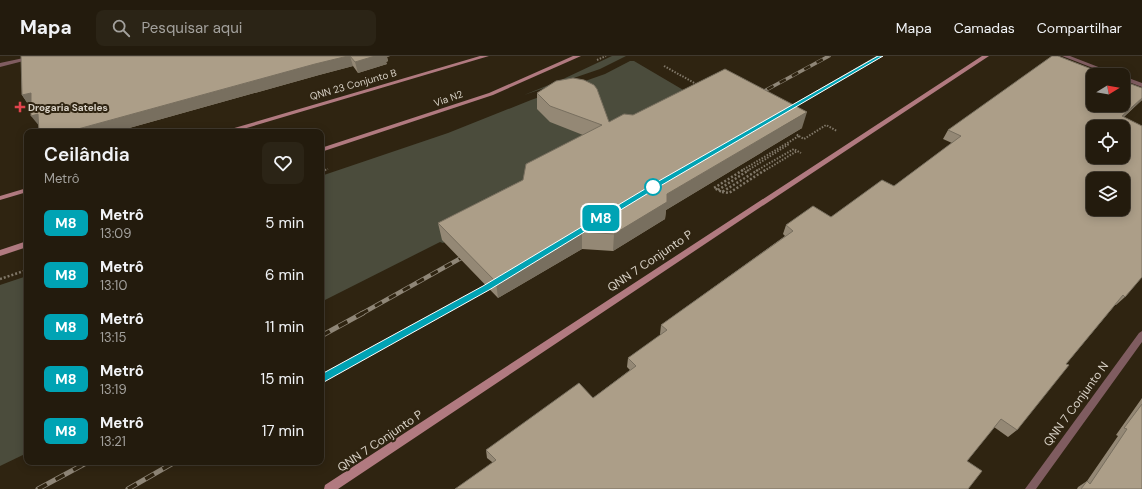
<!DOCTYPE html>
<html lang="pt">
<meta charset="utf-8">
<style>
:root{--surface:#231b0d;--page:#2b2416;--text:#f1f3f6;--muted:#a3a19d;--line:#40392e}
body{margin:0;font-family:"DM Sans",sans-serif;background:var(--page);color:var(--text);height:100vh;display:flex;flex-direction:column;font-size:15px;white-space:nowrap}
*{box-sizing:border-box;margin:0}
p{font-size:13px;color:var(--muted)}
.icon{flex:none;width:22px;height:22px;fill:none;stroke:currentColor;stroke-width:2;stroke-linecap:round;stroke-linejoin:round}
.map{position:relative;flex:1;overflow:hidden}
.sheet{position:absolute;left:24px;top:73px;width:300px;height:336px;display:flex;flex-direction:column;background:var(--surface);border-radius:8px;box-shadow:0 2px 10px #0003,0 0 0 1px var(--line)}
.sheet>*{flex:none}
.badge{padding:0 8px;border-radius:6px;font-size:14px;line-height:26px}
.needle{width:26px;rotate:79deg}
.controls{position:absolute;left:1086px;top:12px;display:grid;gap:8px}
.controls a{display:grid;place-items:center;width:44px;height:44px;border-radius:8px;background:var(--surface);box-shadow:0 2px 10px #0003,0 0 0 1px var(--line);font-size:20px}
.map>.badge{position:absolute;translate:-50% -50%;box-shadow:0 0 0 2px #fff}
.round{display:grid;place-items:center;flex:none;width:42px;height:42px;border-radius:8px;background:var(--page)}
.head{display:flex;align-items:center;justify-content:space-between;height:68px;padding:0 20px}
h1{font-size:19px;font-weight:600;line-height:30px}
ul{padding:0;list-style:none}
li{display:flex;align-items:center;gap:12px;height:52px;padding:0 20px}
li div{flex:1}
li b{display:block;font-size:15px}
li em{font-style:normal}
li .badge{min-width:44px;font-weight:700;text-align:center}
header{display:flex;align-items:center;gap:24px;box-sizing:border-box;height:56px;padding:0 20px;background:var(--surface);border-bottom:1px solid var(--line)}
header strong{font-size:19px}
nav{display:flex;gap:22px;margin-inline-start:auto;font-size:14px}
.search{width:280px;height:36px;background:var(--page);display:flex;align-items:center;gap:10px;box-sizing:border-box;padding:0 14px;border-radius:8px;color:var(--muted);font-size:15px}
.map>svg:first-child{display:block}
.green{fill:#4b4c3c}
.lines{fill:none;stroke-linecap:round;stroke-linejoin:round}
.path-far1{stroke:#817869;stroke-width:2;stroke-dasharray:1.5 1.5;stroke-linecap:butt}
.path{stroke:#817869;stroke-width:2.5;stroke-dasharray:2 2;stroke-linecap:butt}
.street{fill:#7f5c60;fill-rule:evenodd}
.secondary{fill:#b17a80;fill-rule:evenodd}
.rail-far2-casing{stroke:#8f8677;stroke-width:3.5}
.rail-far1-casing{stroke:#8f8677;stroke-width:4.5}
.rail-casing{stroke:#8f8677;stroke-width:5}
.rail-far2{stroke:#2f2411;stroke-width:2.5;stroke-dasharray:7;stroke-linecap:butt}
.rail-far1{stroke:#2f2411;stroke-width:3;stroke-dasharray:8;stroke-linecap:butt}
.rail{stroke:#2f2411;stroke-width:3.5;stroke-dasharray:10;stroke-linecap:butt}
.wall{fill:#948875}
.shaded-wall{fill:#786f5f}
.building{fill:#ac9e88;stroke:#786f5f;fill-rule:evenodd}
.line{fill:#00a3b4;stroke:#fff}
.health-dot{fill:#e0444e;stroke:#2f2411;stroke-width:1.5}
.stop-dot{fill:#fff;stroke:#00a3b4;stroke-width:2}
.labels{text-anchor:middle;stroke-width:4;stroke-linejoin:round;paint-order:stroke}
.far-street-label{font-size:10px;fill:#d7d0c5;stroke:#2f2411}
.far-poi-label{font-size:10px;font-weight:bold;fill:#d7d0c5;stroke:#2f2411;text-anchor:start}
.street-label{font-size:12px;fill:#d7d0c5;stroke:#2f2411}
</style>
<header>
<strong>Mapa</strong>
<div class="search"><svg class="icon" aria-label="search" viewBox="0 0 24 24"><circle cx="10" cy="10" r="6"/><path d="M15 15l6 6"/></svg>Pesquisar aqui</div>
<nav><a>Mapa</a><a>Camadas</a><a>Compartilhar</a></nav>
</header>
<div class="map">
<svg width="1142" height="433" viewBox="0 0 1142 433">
<rect width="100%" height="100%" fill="#2f2411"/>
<path class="green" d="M 612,0 L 626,0 L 600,13 L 524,39 L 561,24 Z
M 630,5 L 634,5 L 685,35 L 527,142 L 443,187 L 440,186 L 321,246 L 321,120 L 448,77 L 531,44 L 605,18 Z
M 27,220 L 27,397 L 0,410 L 0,229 Z"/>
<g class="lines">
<path class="path-far1" d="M 597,4 L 606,0
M 664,10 L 698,29
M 799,80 L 804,83 L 826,69 L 837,75
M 322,115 L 328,113
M 741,115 L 799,80 L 796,78
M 747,115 L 789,88
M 756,115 L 794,93 L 801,97
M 764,115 L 797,95"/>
<path class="path" d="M 743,114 L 714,132 L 722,136 L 758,114
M 321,116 L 325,114
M 718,134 L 749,114
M 722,136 L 729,137 L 765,114
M 0,223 L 27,214"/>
<path class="street" d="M 33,0 L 43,0 L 0,11 L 0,7 Z
M 1062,0 L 1070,0 L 1119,19 L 1111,19 Z
M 1123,20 L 1142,27 L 1142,31 L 1123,24 Z
M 1142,275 L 1142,286 L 1036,433 L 1025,433 L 1139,277 Z"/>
<path class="secondary" d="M 480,0 L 489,0 L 233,76 L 223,76 L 224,75 Z
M 573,0 L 581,0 L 493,39 L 321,96 L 321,92 L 489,37 Z
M 982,0 L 989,0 L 735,168 L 338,433 L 324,433 L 325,429 Z
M 27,132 L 27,136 L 0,144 L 0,140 Z
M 27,185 L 27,191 L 0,200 L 0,194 Z"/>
<g class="rail-far2-casing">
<path id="rail-far2" d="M 755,40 L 829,0
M 785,55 L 880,0"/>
</g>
<g class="rail-far1-casing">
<path id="rail-far1" d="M 361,258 L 470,197
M 439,258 L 498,225"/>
</g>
<g class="rail-casing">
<path id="rail" d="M 321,280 L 363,257
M 321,323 L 441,257
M 38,433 L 88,406
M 128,433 L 175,406"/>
</g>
<use href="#rail-far2" class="rail-far2"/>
<use href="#rail-far1" class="rail-far1"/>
<use href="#rail" class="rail"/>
</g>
<path class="wall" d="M 21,0 L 390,0 L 387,1 L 388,5 L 386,6 L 387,8 L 358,17 L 353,10 L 319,19 L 115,76 L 39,76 L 39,70 L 31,50 L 30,51 L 22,39 Z
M 1142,32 L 1142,44 L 1124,61 L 1125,241 L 1116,249 L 1115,249 L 1066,308 L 1017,374 L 1008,381 L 994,371 L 967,405 L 492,406 L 487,402 L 486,394 L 593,342 L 630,314 L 627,311 L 628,302 L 661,279 L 660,278 L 661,269 L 785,180 L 783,178 L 786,169 L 831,161 L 894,130 L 952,87 L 943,83 L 948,74 Z
M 537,37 L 609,66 L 802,72 L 666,154 L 665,163 L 613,195 L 582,193 L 498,242 L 442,184 L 438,167 L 523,124 L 583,79 L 550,66 L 537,53 Z
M 1142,342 L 1142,433 L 1077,433 L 1078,431 L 1087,425 L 1118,380 L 1116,379 Z"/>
<path class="shaded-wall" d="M 348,0 L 350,0 L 353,10 L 319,19 L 115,76 L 67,76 L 315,8 Z
M 375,0 L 390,0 L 387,1 L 388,5 L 386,6 L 387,8 L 358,17 L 355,6 Z
M 31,37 L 39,48 L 30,51 L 22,39 Z
M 1142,42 L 1142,44 L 1115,68 L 1122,60 Z
M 807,56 L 802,72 L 666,154 L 665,163 L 613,195 L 614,178 L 667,138 Z
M 38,58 L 40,71 L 31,60 Z
M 582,176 L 582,193 L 498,242 L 496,226 Z"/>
<path class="building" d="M 21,0 L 348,0 L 315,8 L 67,76 L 39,76 L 38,58 L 31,60 L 31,37 L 22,39 Z
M 350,0 L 375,0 L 355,6 Z
M 1052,0 L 1058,0 L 1107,19 L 1093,19 L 1093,49 L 1123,49 L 1123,25 L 1142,32 L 1142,42 L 1122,60 L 1142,70 L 1142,221 L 1125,241 L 1123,239 L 1066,308 L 1069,309 L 1017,374 L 1001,363 L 967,405 L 982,415 L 968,433 L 455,433 L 496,404 L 486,394 L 579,327 L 593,342 L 636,310 L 628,302 L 667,274 L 661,269 L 793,175 L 786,169 L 813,150 L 831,161 L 882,124 L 894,130 L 961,80 L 948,74 ZM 1093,71 L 1123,71 L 1123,101 L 1093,101 ZM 1093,123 L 1123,123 L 1123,153 L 1093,153 Z
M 725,13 L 807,56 L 667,138 L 667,146 L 614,178 L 582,176 L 496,226 L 438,167 L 523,124 L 526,108 L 602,69 L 550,50 L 537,37 L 556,25 L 573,22 L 584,24 L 594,29 L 597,33 L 609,66 L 624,58 L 633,59 Z
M 1142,348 L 1142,433 L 1081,433 L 1087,425 L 1090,428 L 1127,373 L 1124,372 Z"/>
<path class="line" d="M 878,0 L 883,0 L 655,133 L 489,234 L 324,326 L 318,326 L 317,323 L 318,320 L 483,230 L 650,130 Z"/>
<path class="health-dot" d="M18 45h4v4h4v4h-4v4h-4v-4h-4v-4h4z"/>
<circle class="stop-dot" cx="653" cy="131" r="8"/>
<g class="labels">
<g class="far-street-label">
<text transform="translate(353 28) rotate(-16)" y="4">QNN 23 Conjunto B</text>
<text transform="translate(448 42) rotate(-19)" y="4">Via N2</text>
</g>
<g class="far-poi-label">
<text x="28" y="55">Drogaria Sateles</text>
</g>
<g class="street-label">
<text transform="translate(650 205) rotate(-34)" y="4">QNN 7 Conjunto P</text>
<text transform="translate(1076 348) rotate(-54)" y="4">QNN 7 Conjunto N</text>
<text transform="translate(380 385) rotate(-34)" y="4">QNN 7 Conjunto P</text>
</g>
</g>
</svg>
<div class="controls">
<a><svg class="needle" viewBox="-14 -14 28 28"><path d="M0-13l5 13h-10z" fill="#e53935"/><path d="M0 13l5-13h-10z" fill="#a3a19d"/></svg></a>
<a><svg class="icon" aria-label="locate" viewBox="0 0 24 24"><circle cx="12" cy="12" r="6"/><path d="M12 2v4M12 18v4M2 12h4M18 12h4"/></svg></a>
<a><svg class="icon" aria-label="layers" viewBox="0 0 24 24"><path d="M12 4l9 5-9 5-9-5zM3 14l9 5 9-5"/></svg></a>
</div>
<b class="badge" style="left:601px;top:162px;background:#00a3b4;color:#fff">M8</b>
<section class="sheet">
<div class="head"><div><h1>Ceilândia</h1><p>Metrô</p></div><a class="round"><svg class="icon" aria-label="heart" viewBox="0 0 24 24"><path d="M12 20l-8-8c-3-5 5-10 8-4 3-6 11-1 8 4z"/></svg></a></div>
<ul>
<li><span class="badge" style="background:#00a3b4;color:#fff">M8</span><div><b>Metrô</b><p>13:09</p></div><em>5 min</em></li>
<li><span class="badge" style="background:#00a3b4;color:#fff">M8</span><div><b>Metrô</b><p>13:10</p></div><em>6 min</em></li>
<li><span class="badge" style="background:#00a3b4;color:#fff">M8</span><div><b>Metrô</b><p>13:15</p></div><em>11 min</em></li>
<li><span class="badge" style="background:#00a3b4;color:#fff">M8</span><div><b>Metrô</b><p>13:19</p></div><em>15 min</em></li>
<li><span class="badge" style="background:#00a3b4;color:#fff">M8</span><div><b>Metrô</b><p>13:21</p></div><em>17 min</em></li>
</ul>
</section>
</div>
